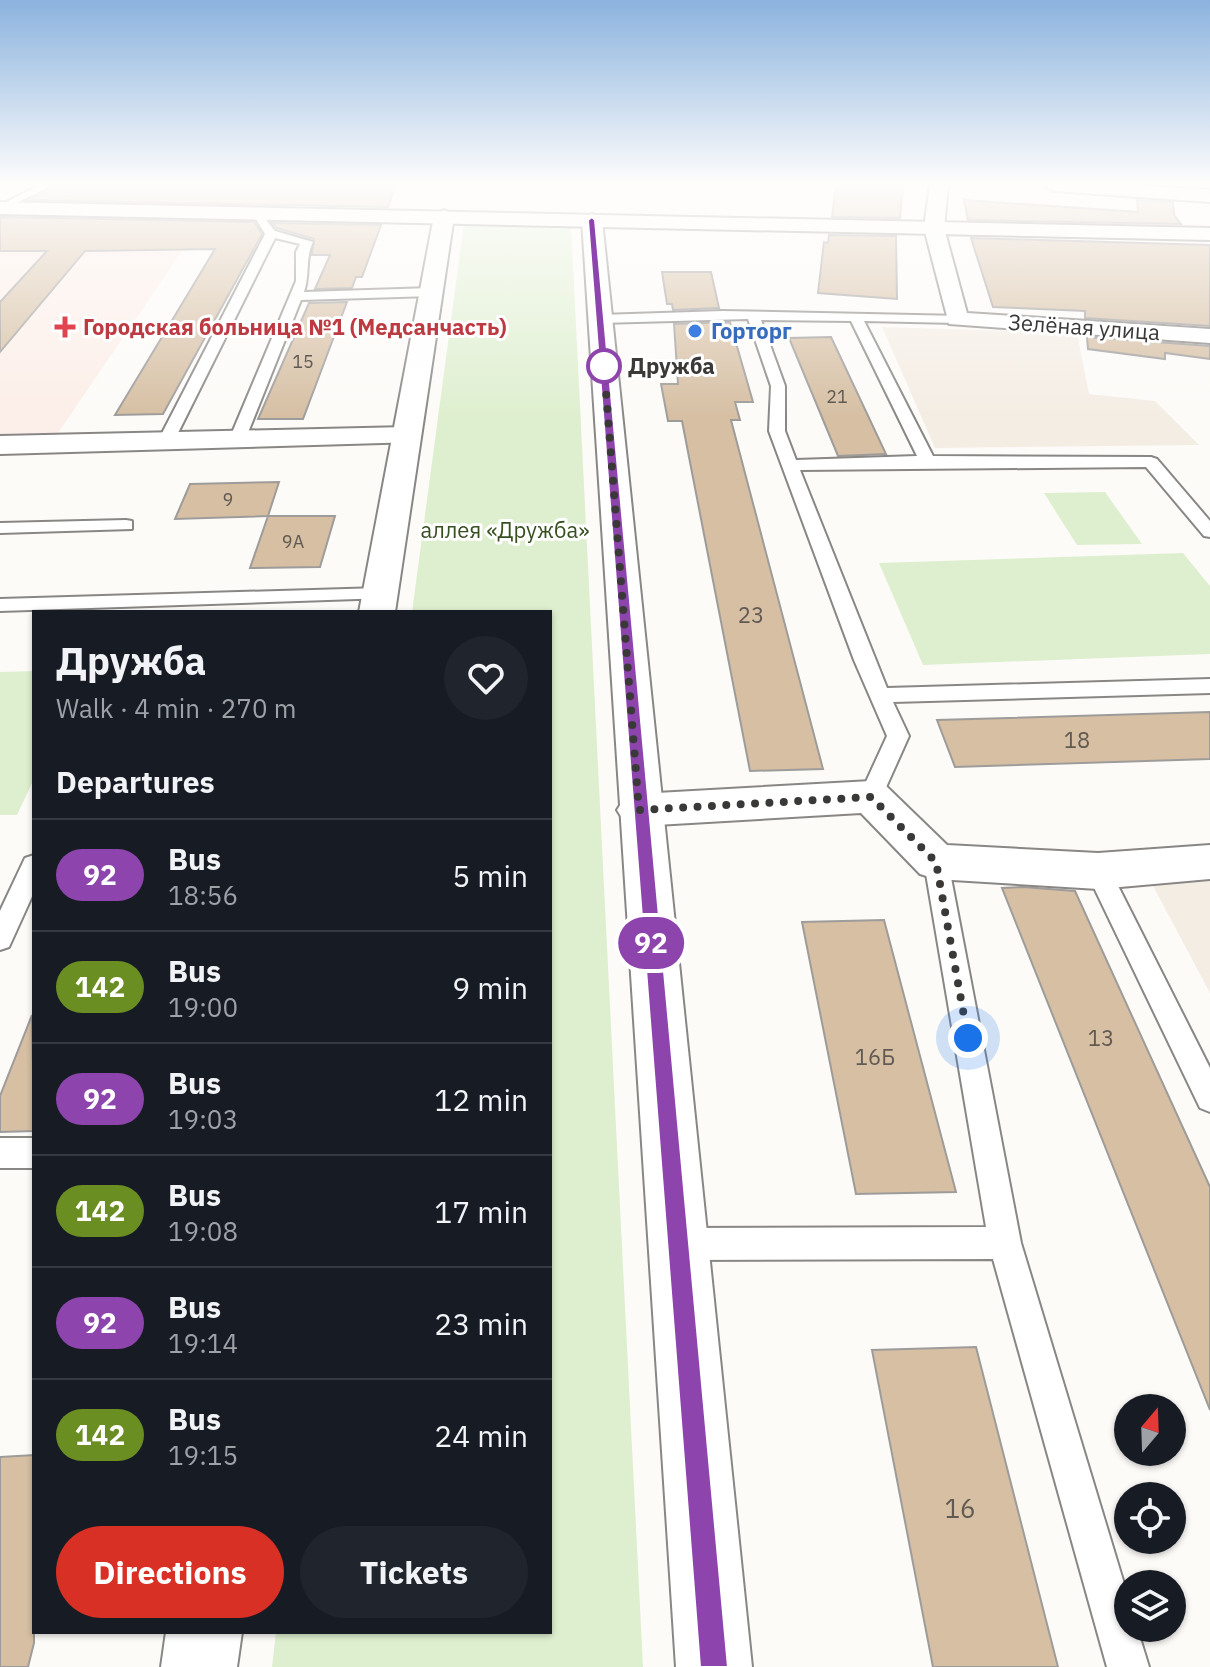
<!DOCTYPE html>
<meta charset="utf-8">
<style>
:root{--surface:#171b24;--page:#20242c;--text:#f1f3f6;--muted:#9ea1a6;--line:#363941;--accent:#d93025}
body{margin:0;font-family:"IBM Plex Sans",sans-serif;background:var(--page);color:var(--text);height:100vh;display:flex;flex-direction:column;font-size:30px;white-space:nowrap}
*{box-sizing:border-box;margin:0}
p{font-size:26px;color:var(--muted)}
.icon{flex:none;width:44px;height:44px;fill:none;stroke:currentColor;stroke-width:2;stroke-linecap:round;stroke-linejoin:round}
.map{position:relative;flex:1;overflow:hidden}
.details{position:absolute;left:32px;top:610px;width:520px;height:1024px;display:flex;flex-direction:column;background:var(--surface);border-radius:0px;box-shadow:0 2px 6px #0004}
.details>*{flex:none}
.badge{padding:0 16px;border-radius:26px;font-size:28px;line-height:52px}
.needle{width:52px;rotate:19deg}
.controls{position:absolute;left:1114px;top:1394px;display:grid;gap:16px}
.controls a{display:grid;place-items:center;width:72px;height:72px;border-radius:50%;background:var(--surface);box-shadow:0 2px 6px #0004;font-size:40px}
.you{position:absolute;width:40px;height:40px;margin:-20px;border:6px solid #fff;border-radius:50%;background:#1a73e8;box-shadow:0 0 0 12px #1a73e833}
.map>.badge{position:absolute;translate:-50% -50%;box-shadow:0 0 0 4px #fff}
h2{padding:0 24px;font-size:30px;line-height:72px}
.round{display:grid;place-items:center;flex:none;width:84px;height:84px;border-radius:42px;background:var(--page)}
.headline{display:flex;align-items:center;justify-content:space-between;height:136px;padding:0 24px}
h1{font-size:38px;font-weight:800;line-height:60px}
.button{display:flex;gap:16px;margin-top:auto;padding:16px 24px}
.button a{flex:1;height:92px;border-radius:48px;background:var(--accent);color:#fff;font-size:32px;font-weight:800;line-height:92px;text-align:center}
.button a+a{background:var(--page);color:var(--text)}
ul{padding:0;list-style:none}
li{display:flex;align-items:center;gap:24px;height:112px;padding:0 24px;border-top:2px solid var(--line)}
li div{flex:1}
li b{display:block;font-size:30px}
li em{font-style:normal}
li .badge{min-width:88px;font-weight:700;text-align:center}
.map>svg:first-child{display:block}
.built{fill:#f4ede4}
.medical{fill:#fceee8}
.green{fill:#deefcf}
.building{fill:#d6bfa3;stroke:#9e9c9a;stroke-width:2}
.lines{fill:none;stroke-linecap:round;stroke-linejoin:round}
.service-casing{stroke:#898785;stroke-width:4}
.minor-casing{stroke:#898785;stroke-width:4}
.tertiary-casing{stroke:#898785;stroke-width:4}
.secondary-casing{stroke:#898785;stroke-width:4}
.service{fill:#fff;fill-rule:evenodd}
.minor{fill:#fff;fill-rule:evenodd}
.tertiary{fill:#fff;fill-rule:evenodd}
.secondary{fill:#fff;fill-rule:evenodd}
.line{fill:#8e44ad;stroke:#fff;stroke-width:2}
.walk{stroke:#3a3938;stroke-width:8;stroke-dasharray:0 14.4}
.health-dot{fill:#e0444e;stroke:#fff;stroke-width:3}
.shop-dot{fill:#3f7fe0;stroke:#fff;stroke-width:3}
.stop-dot{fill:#fff;stroke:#8e44ad;stroke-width:4}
.labels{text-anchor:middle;stroke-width:6;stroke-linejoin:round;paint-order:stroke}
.far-number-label{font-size:18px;fill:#615a53}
.far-health-label{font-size:22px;font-weight:bold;fill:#be3a42;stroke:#fff;text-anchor:start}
.far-street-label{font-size:22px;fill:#3a3938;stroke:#fff}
.far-shop-label{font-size:22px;font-weight:bold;fill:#366cbe;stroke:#fff;text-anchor:start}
.far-stop-label{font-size:22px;font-weight:bold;fill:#3a3938;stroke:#fff;text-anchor:start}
.far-park-label{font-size:22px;fill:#384f20;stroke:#fff}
.number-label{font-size:22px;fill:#615a53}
.near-number-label{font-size:26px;fill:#615a53}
</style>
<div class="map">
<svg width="1210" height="1667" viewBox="0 0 1210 1667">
<rect width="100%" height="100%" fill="#fdfbf8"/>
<path class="built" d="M 882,327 L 1077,333 L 1089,394 L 1155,401 L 1199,445 L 935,448 Z
M 1210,869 L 1210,993 L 1145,871 Z"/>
<path class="medical" d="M 0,219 L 203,220 L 58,433 L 0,434 Z"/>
<path class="green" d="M 464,223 L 571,225 L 643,1667 L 272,1667 L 276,1632 L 550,1632 L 550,612 L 412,612 Z
M 1105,492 L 1142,544 L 1077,545 L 1044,493 Z
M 1183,553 L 1210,586 L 1210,654 L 923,665 L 879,563 Z
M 34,671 L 34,779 L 17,815 L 0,815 L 0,672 Z"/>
<path class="building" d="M 56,185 L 396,185 L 388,207 L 30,200 Z
M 836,185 L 903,185 L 900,218 L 832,217 Z
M 964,200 L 1138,212 L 1137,200 L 1173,202 L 1174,215 L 1181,224 L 968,220 Z
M 0,217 L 254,222 L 262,234 L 163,414 L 115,415 L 215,249 L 85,251 L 0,352 L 0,302 L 47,251 L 0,251 Z
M 272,223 L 381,225 L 362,277 L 356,277 L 352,288 L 315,289 L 330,255 L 312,255 L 314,239 L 277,228 Z
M 829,235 L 896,236 L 897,299 L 818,293 L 824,242 L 828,243 Z
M 971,238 L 1210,245 L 1210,326 L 1085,318 L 1085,311 L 993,307 Z
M 662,272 L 711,272 L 719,308 L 673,310 L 672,304 L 667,304 Z
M 347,302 L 303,419 L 258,419 L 309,303 Z
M 730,322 L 753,402 L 735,402 L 740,420 L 731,420 L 823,769 L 750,771 L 682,421 L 668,421 L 661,384 L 678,384 L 674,324 Z
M 831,337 L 886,454 L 838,456 L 789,338 Z
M 1087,337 L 1210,346 L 1210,359 L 1165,353 L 1165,359 L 1088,349 Z
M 279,482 L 268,516 L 175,519 L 190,484 Z
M 268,516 L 335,516 L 320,567 L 250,568 Z
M 1210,712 L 1210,759 L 955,767 L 937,720 Z
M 1023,887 L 1075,891 L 1210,1187 L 1210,1410 L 1002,888 Z
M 884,920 L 956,1192 L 856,1194 L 802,922 Z
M 32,1015 L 34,1131 L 0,1132 L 0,1096 Z
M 976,1347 L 1058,1667 L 933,1667 L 872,1350 Z
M 34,1455 L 34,1643 L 28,1667 L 0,1667 L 0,1457 Z"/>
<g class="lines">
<g class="service-casing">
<path id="service" d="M 40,185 L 53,185 L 0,211 L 0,205 Z
M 251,211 L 259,211 L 275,231 L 313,242 C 305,258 310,275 304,292 L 432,288 L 438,292 L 432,296 L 301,300 L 245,440 L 231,443 L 229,440 L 296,281 L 296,252 L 300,244 L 275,238 L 174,441 L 160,444 L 158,441 L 265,234 Z
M 723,311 L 962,316 L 963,319 L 957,323 L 864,321 L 933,456 L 1151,457 L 1157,459 L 1210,521 L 1210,537 L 1204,536 L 1146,467 L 800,470 L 887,688 L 1210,679 L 1210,693 L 893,702 L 909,736 L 879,803 L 863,803 L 859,797 L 887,736 L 854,660 L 769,431 L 771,386 L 748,319 L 600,323 L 594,319 L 600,315 ZM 761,320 L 851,321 L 917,456 L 796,460 L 785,431 L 785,386 Z
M 126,520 L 132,521 L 132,529 L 0,533 L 0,523 Z
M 380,588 L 389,594 L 387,598 L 0,611 L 0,599 Z
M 936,852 L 945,855 L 948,862 L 1021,1243 L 1128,1597 L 1128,1628 L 1137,1628 L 1149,1667 L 1107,1667 L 993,1259 L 678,1260 L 666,1256 L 662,1244 L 666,1232 L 678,1228 L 986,1227 L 924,862 L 927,855 Z
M 34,855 L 34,892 L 9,947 L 0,950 L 0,911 L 25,858 Z
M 1098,861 L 1107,864 L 1210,1068 L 1210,1112 L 1200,1108 L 1086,871 L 1089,864 Z
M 0,1138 L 34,1138 L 34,1168 L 0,1168 Z"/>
</g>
<g class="minor-casing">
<path id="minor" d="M 930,185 L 948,185 L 944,228 L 967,313 L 1210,329 L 1210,343 L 949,324 L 924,228 Z
M 1045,185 L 1134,185 L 1210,190 L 1210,202 L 1054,191 Z
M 407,427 L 417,430 L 421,436 L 417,442 L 0,454 L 0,436 Z
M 871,781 L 886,786 L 947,845 L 1098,853 L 1210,845 L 1210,879 L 1098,889 L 936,879 L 920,874 L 861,813 L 639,826 L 624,821 L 617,810 L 624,799 L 639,794 Z"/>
</g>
<g class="tertiary-casing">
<path id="tertiary" d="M 444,210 L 454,216 L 395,612 L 359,612 L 434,216 Z
M 592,214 L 602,220 L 752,1667 L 676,1667 L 582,220 Z
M 166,1632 L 242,1632 L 237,1667 L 161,1667 Z"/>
</g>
<g class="secondary-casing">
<path id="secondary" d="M 0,202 L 1210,228 L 1210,240 L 0,214 Z"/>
</g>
<use href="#service" class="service"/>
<use href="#minor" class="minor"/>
<use href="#tertiary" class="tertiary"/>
<use href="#secondary" class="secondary"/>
</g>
<linearGradient id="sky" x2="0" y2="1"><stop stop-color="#8bb3de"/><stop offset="0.44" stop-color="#fefdfc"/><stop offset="1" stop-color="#fefdfc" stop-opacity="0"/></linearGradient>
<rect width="1210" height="418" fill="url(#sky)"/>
<path class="line" d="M 592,217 L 595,220 L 728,1667 L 700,1667 L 588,220 Z"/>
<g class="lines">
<path class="walk" d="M 604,366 L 639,810 L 871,797 L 936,862 L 968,1038"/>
</g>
<path class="health-dot" d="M61 315h8v8h8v8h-8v8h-8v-8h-8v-8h8z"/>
<circle class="shop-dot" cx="695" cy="331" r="8"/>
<circle class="stop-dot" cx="604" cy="366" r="16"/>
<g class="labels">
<g class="far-number-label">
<text x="303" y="368">15</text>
<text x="837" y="403">21</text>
<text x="228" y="506">9</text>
<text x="293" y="548">9А</text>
</g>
<g class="far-health-label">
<text x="83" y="335">Городская больница №1 (Медсанчасть)</text>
</g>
<g class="far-street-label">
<text transform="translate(1084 327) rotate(4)" y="8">Зелёная улица</text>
</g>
<g class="far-shop-label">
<text x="711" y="339">Горторг</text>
</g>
<g class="far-stop-label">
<text x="628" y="374">Дружба</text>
</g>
<g class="far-park-label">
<text x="505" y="538">аллея «Дружба»</text>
</g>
<g class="number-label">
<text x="751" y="623">23</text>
<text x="1077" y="748">18</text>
<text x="1101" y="1046">13</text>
<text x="875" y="1065">16Б</text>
</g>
<g class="near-number-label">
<text x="960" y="1518">16</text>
</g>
</g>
</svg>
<div class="controls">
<a><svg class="needle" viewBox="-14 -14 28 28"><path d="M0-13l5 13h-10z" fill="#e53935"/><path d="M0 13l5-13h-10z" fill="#9ea1a6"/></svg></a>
<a><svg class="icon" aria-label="locate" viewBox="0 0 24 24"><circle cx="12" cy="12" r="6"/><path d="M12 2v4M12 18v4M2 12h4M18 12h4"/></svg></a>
<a><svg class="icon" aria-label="layers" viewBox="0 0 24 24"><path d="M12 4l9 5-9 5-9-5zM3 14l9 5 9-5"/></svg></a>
</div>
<div class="you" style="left:968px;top:1038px"></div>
<b class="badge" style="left:651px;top:943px;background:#8e44ad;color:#fff">92</b>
<section class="details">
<div class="headline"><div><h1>Дружба</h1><p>Walk · 4 min · 270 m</p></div><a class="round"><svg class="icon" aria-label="heart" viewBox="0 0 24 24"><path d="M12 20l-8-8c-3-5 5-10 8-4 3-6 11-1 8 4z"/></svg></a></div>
<h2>Departures</h2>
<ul>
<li><span class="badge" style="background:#8e44ad;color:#fff">92</span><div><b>Bus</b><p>18:56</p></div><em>5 min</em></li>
<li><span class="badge" style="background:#6b8e23;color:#fff">142</span><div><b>Bus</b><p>19:00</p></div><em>9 min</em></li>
<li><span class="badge" style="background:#8e44ad;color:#fff">92</span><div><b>Bus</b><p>19:03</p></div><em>12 min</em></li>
<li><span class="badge" style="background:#6b8e23;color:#fff">142</span><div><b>Bus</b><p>19:08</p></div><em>17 min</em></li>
<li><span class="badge" style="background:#8e44ad;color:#fff">92</span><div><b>Bus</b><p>19:14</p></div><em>23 min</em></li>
<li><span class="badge" style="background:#6b8e23;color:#fff">142</span><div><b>Bus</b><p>19:15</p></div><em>24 min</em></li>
</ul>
<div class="button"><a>Directions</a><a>Tickets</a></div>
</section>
</div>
